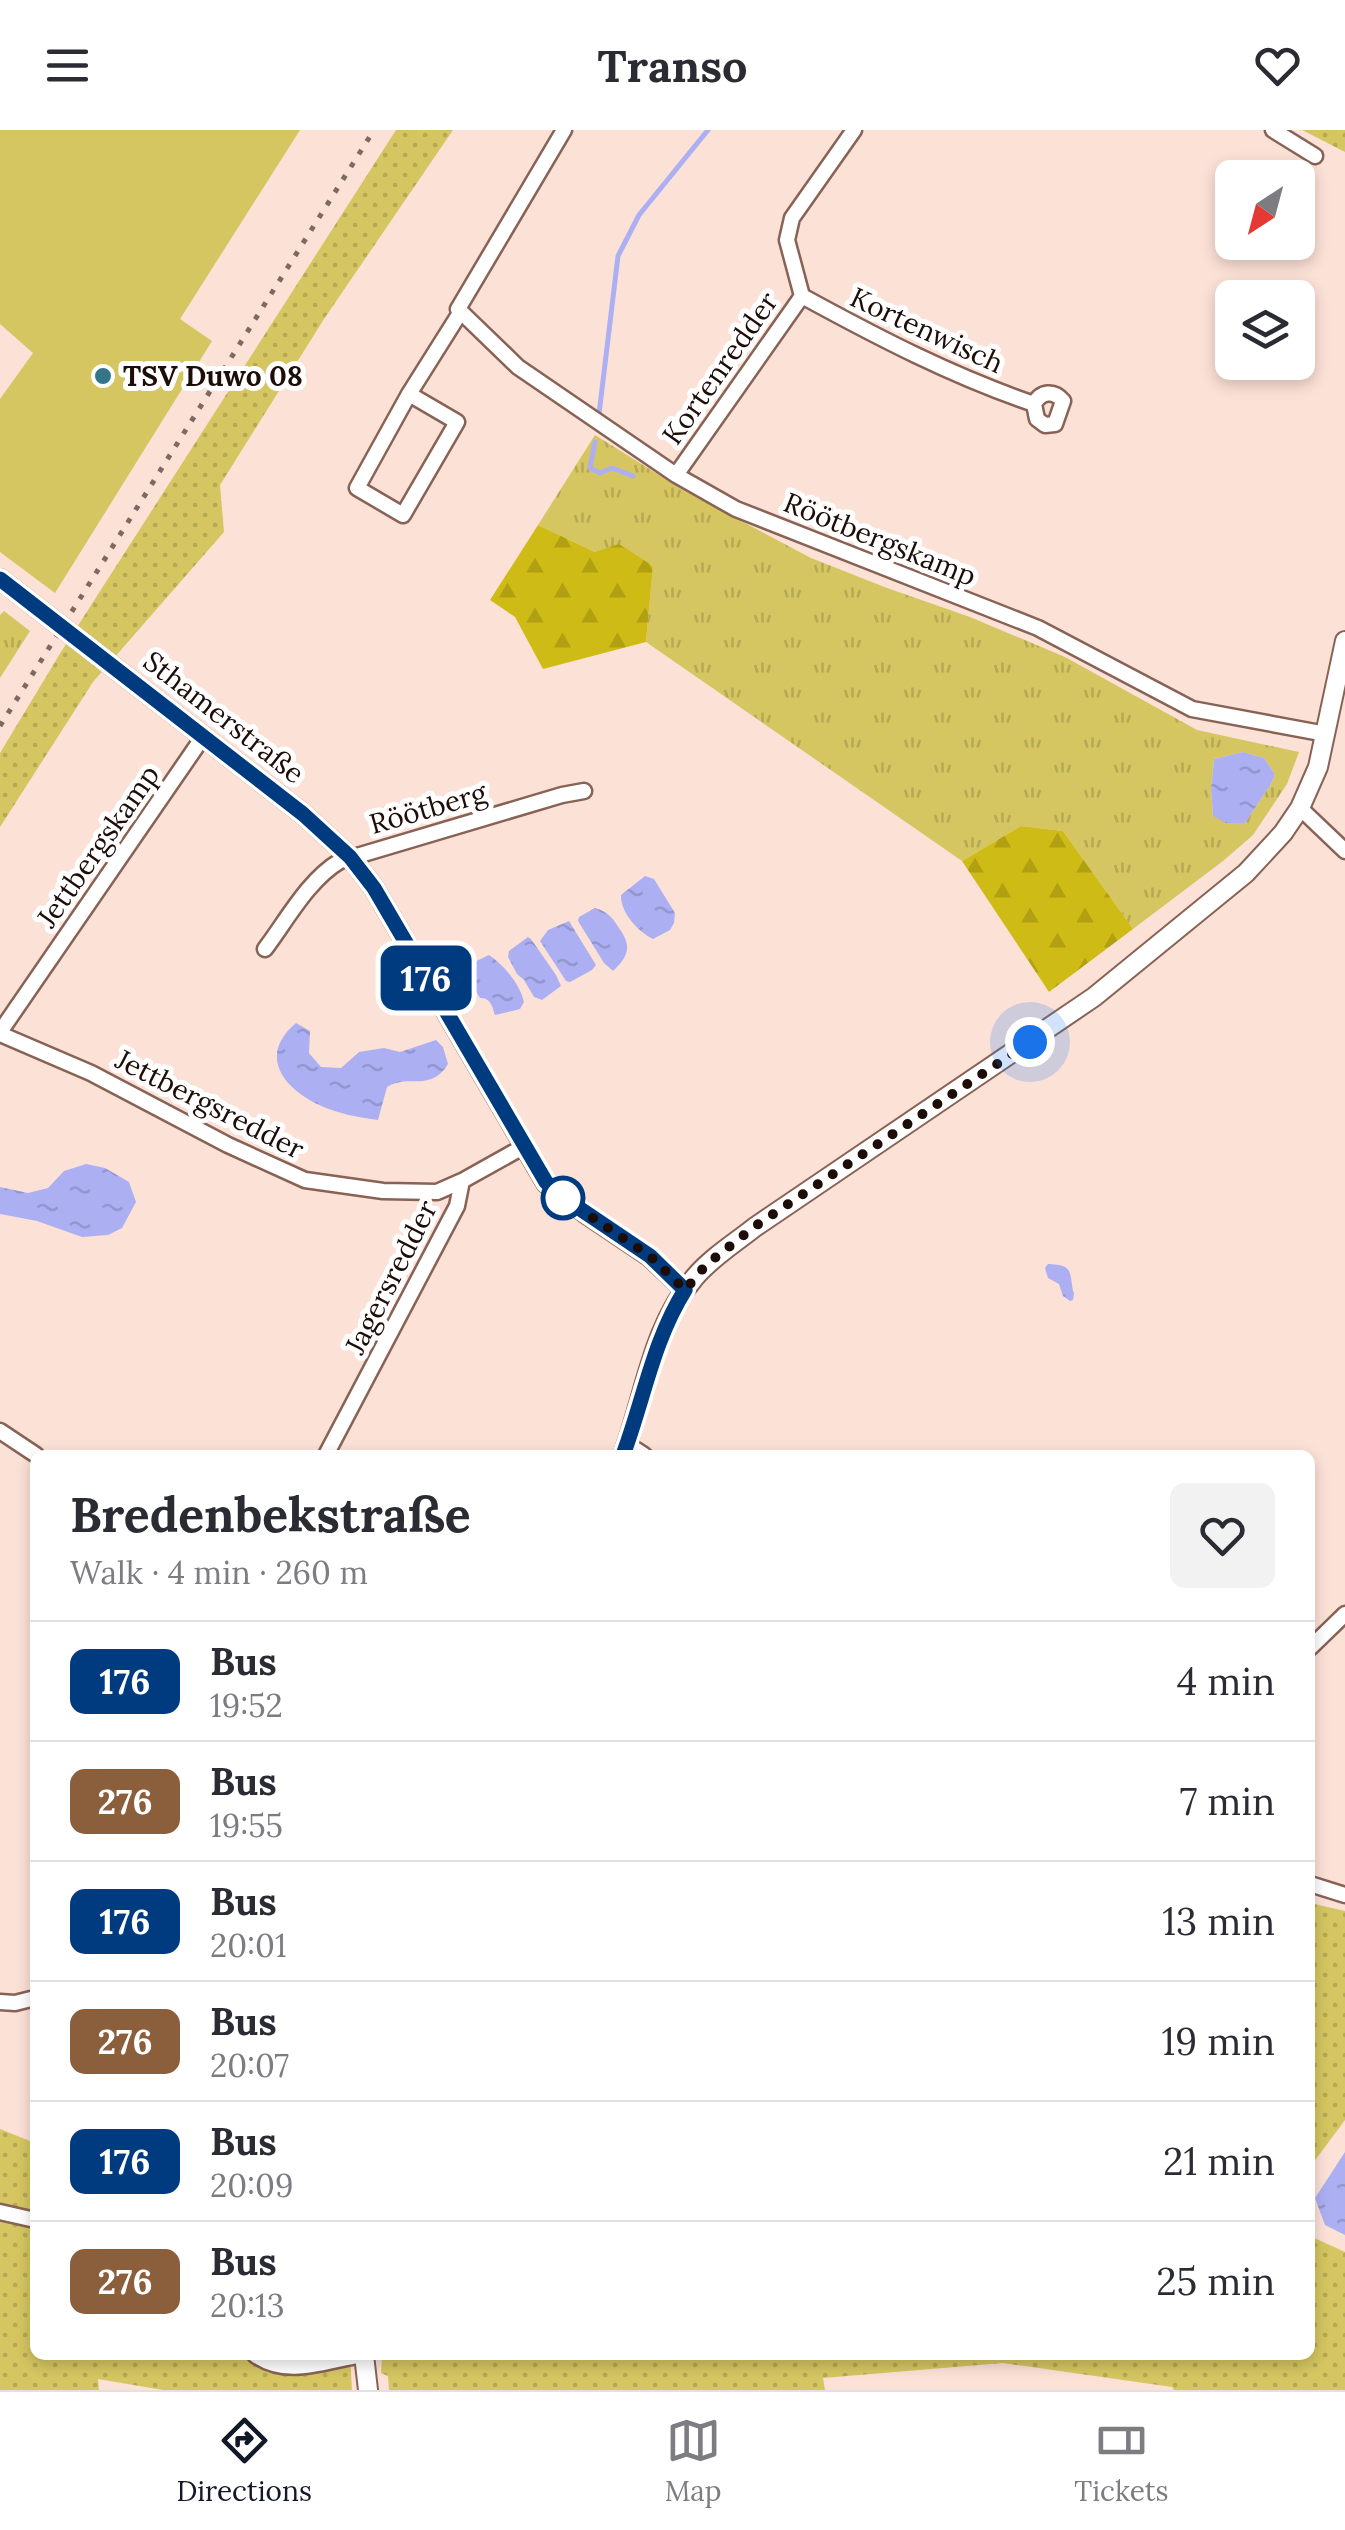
<!DOCTYPE html>
<meta charset="utf-8">
<style>
:root{--surface:#fff;--page:#f2f2f3;--text:#2b2b33;--muted:#7c7c81;--line:#e1e1e2;--accent:#111827}
body{margin:0;font-family:Lora,serif;background:var(--page);color:var(--text);height:100vh;display:flex;flex-direction:column;font-size:38px;white-space:nowrap}
*{box-sizing:border-box;margin:0}
p{font-size:32px;color:var(--muted)}
.icon{flex:none;width:55px;height:55px;fill:none;stroke:currentColor;stroke-width:2;stroke-linecap:round;stroke-linejoin:round}
.map{position:relative;flex:1;overflow:hidden}
.drawer{position:absolute;left:30px;top:1320px;width:1285px;height:910px;display:flex;flex-direction:column;background:var(--surface);border-radius:15px;box-shadow:0 5px 15px #0003}
.drawer>*{flex:none}
.badge{padding:0 20px;border-radius:15px;font-size:35px;line-height:65px}
.needle{width:65px;rotate:216deg}
.fabs{position:absolute;left:1215px;top:30px;display:grid;gap:20px}
.fabs a{display:grid;place-items:center;width:100px;height:100px;border-radius:15px;background:var(--surface);box-shadow:0 5px 15px #0003;font-size:50px}
.you{position:absolute;width:50px;height:50px;margin:-25px;border:8px solid #fff;border-radius:50%;background:#1a73e8;box-shadow:0 0 0 15px #1a73e833}
.map>.badge{position:absolute;translate:-50% -50%;box-shadow:0 0 0 5px #fff}
.round{display:grid;place-items:center;flex:none;width:105px;height:105px;border-radius:15px;background:var(--page)}
.overview{display:flex;align-items:center;justify-content:space-between;height:170px;padding:0 40px}
h1{font-size:48px;font-weight:800;line-height:75px}
ul{padding:0;list-style:none}
li{display:flex;align-items:center;gap:30px;height:120px;padding:0 40px;border-top:2px solid var(--line)}
li div{flex:1}
li b{display:block;font-size:38px}
li em{font-style:normal}
li .badge{min-width:110px;font-weight:700;text-align:center}
header{display:flex;justify-content:space-between;align-items:center;height:130px;padding:0 40px;background:var(--surface);font-size:45px;font-weight:800}
.menu{display:flex;justify-content:space-around;align-items:center;height:140px;border-top:2px solid var(--line);background:var(--surface);font-size:28px;color:var(--muted)}
.menu a{display:grid;justify-items:center;gap:5px}
.menu .on{color:var(--accent)}
.map>svg:first-child{display:block}
.grass{fill:url(#grass-tufts);fill-rule:evenodd}
.forest{fill:url(#forest-firs)}
.park{fill:url(#park-dots)}
.garden{fill:#d5c661}
.water{fill:url(#water-ripples)}
.lines{fill:none;stroke-linecap:round;stroke-linejoin:round}
.stream{stroke:#acb0f3;stroke-width:5}
.minor-casing{stroke:#886254;stroke-width:19}
.tertiary-casing{stroke:#886254;stroke-width:22}
.minor{stroke:#fff;stroke-width:14}
.tertiary{stroke:#fff;stroke-width:18}
.rail{stroke:#7d6962;stroke-width:5;stroke-dasharray:5 10;stroke-linecap:butt}
.line-casing{stroke:#fff;stroke-width:22}
.line{stroke:#003b80;stroke-width:15}
.walk{stroke:#1c0d08;stroke-width:10;stroke-dasharray:0 18}
.poi-dot{fill:#357589;stroke:#fff;stroke-width:4}
.stop-dot{fill:#fff;stroke:#003b80;stroke-width:5}
.labels{text-anchor:middle;stroke-width:10;stroke-linejoin:round;paint-order:stroke}
.street-label{font-size:28px;fill:#1c0d08;stroke:#fff}
.poi-label{font-size:28px;font-weight:bold;fill:#1c0d08;stroke:#fff;text-anchor:start}
</style>
<header><svg class="icon" aria-label="menu" viewBox="0 0 24 24"><path d="M4 6h16M4 12h16M4 18h16"/></svg>Transo<svg class="icon" aria-label="heart" viewBox="0 0 24 24"><path d="M12 20l-8-8c-3-5 5-10 8-4 3-6 11-1 8 4z"/></svg></header>
<div class="map">
<svg width="1345" height="2260" viewBox="0 0 1345 2260">
<defs>
<pattern id="grass-tufts" width="24" height="20" patternUnits="userSpaceOnUse" patternTransform="scale(2.5)"><rect width="24" height="20" fill="#d5c661"/><path d="M3 7l-1-3M5 7V3M7 7l1-3M15 17l-1-3M17 17v-4M19 17l1-3" fill="none" stroke="#b6a953"/></pattern>
<pattern id="forest-firs" width="22" height="20" patternUnits="userSpaceOnUse" patternTransform="scale(2.5)"><rect width="22" height="20" fill="#cfbb15"/><path d="M5 1l3.5 6h-7zM16 11l3.5 6h-7z" fill="#b1a012"/></pattern>
<pattern id="park-dots" width="8" height="8" patternUnits="userSpaceOnUse" patternTransform="scale(2.5)"><rect width="8" height="8" fill="#d5c661"/><path d="M2 2h.1M6 6h.1" fill="none" stroke="#b6a953" stroke-width="1.8" stroke-linecap="round"/></pattern>
<pattern id="water-ripples" width="26" height="14" patternUnits="userSpaceOnUse" patternTransform="scale(2.5)"><rect width="26" height="14" fill="#acb0f3"/><path d="M2 4q2-2 4 0t4 0M15 11q2-2 4 0t4 0" fill="none" stroke="#9396cf"/></pattern>
</defs>
<rect width="100%" height="100%" fill="#fce1d7"/>
<path class="grass" d="M 595,305 L 683,360 L 811,428 L 887,458 L 970,487 L 1065,527 L 1197,600 L 1299,622 L 1287,654 L 1253,705 L 1223,731 L 1133,799 L 1063,701 L 1021,696 L 962,731 L 646,512 L 653,435 L 595,422 L 538,395 ZM 1243,622 L 1264,628 L 1275,644 L 1271,654 L 1245,693 L 1213,686 L 1211,659 L 1214,629 Z
M 4,481 L 30,501 L 0,548 L 0,485 Z"/>
<path class="forest" d="M 538,395 L 595,422 L 619,414 L 653,436 L 646,512 L 543,539 L 515,487 L 490,470 Z
M 1021,696 L 1063,701 L 1133,799 L 1049,862 L 962,731 Z"/>
<path class="park" d="M 396,0 L 453,0 L 324,189 L 220,355 L 224,402 L 93,552 L 0,697 L 0,623 L 61,522 Z
M 1302,0 L 1345,0 L 1345,22 Z
M 1310,1773 L 1345,1781 L 1345,1990 L 1310,2037 Z
M 0,1999 L 35,2013 L 35,2225 L 350,2225 L 352,2260 L 163,2260 L 98,2249 L 99,2260 L 0,2260 Z
M 1310,2106 L 1345,2122 L 1345,2260 L 1174,2260 L 1172,2257 L 1003,2233 L 823,2248 L 825,2260 L 389,2260 L 388,2246 L 381,2243 L 382,2225 L 1310,2225 Z"/>
<path class="garden" d="M 0,0 L 300,0 L 180,189 L 212,211 L 55,463 L 0,422 L 0,269 L 33,223 L 0,194 Z"/>
<path class="water" d="M 1243,622 L 1264,628 L 1275,644 L 1271,654 L 1245,693 L 1226,693 L 1213,686 L 1211,659 L 1214,629 Z
M 645,746 L 654,749 L 675,783 L 674,793 L 670,800 L 653,809 C 638,802 620,782 621,765 Z
M 595,778 C 608,782 612,787 619,798 C 632,816 629,826 613,841 L 604,833 L 578,791 L 579,787 Z
M 569,791 L 596,835 L 592,840 L 570,852 L 566,851 L 540,811 L 548,800 Z
M 528,807 L 531,809 L 556,845 L 561,856 L 542,870 L 534,867 L 524,850 L 517,844 L 508,827 L 509,821 Z
M 489,825 C 504,835 520,854 524,872 L 520,879 L 495,885 C 492,876 491,868 480,868 L 463,841 L 464,837 Z
M 296,893 L 310,901 L 309,923 L 321,937 L 341,938 L 359,922 L 384,918 L 400,922 L 436,910 L 443,917 L 448,934 C 430,963 410,943 387,957 L 378,990 C 364,988 351,986 338,982 C 296,970 250,932 296,893 Z
M 86,1034 L 105,1038 L 129,1052 L 136,1072 L 122,1098 L 108,1105 L 82,1107 L 37,1091 L 0,1084 L 0,1057 L 28,1063 L 48,1058 L 64,1041 Z
M 1048,1134 C 1068,1135 1070,1137 1072,1155 C 1074,1169 1075,1157 1073,1170 L 1070,1171 L 1063,1166 L 1059,1154 L 1048,1148 L 1045,1138 Z
M 1345,2022 L 1345,2105 L 1325,2095 L 1315,2068 Z"/>
<g class="lines">
<path class="stream" d="M 599,284 L 618,126 L 639,85 L 708,0
M 595,312 L 590,338 L 600,343 L 612,338 L 633,346"/>
<g class="minor-casing">
<path id="minor" d="M 564,0 L 458,179 L 518,237 L 676,345 L 736,379 L 1038,498 L 1192,579 L 1326,604
M 1273,0 L 1315,26
M 802,166 C 877,207 952,246 1034,274 L 1037,289 L 1045,295 L 1055,294 L 1063,271 C 1054,260 1041,261 1034,274
M 409,264 L 457,292 L 403,385 L 357,358 L 409,264 L 460,183
M 676,345 L 802,166 L 787,110 L 792,88 L 854,0
M 1300,678 L 1345,721
M 265,819 C 287,790 308,750 340,731 L 562,665 L 584,661
M 0,902 L 203,607
M 0,904 L 91,943 L 228,1015 L 305,1050 L 383,1061 L 437,1062 L 462,1051
M 0,1301 L 36,1325
M 627,1314 L 644,1325
M 326,1325 L 457,1076 L 462,1051 L 523,1017
M 1310,1518 L 1345,1484
M 1310,1754 L 1345,1765
M 0,1872 L 15,1873 L 35,1868
M 0,2082 L 35,2090
M 255,2225 C 288,2249 327,2230 363,2225"/>
</g>
<g class="tertiary-casing">
<path id="tertiary" d="M 0,449 L 303,684 L 350,727 L 374,758 L 546,1053 L 585,1083 L 649,1126 L 685,1160
M 623,1325 C 645,1266 652,1196 695,1147 C 712,1127 735,1113 755,1097 L 1094,867 L 1246,743 L 1283,703 L 1300,678 L 1318,637 L 1345,511
M 364,2225 L 368,2260"/>
</g>
<use href="#minor" class="minor"/>
<use href="#tertiary" class="tertiary"/>
<path class="rail" d="M 0,596 L 374,0"/>
</g>
<g class="lines">
<g class="line-casing">
<path id="line" d="M 0,449 L 303,684 L 350,727 L 374,758 L 546,1052 L 564,1068 L 650,1126 L 685,1160 C 653,1211 644,1269 623,1325"/>
</g>
<use href="#line" class="line"/>
<path class="walk" d="M 563,1068 L 650,1126 L 685,1160 L 706,1135 L 754,1097 L 1030,912"/>
</g>
<circle class="poi-dot" cx="103" cy="246" r="10"/>
<circle class="stop-dot" cx="563" cy="1068" r="20"/>
<g class="labels">
<g class="street-label">
<text transform="translate(927 200) rotate(25)" y="10">Kortenwisch</text>
<text transform="translate(720 238) rotate(-55)" y="10">Kortenredder</text>
<text transform="translate(880 409) rotate(22)" y="10">Röötbergskamp</text>
<text transform="translate(224 587) rotate(38)" y="10">Sthamerstraße</text>
<text transform="translate(428 678) rotate(-16)" y="10">Röötberg</text>
<text transform="translate(98 716) rotate(-55)" y="10">Jettbergskamp</text>
<text transform="translate(210 974) rotate(27)" y="10">Jettbergsredder</text>
<text transform="translate(391 1147) rotate(-63)" y="10">Jagersredder</text>
</g>
<g class="poi-label">
<text x="123" y="256">TSV Duwo 08</text>
</g>
</g>
</svg>
<div class="fabs">
<a><svg class="needle" viewBox="-14 -14 28 28"><path d="M0-13l5 13h-10z" fill="#e53935"/><path d="M0 13l5-13h-10z" fill="#7c7c81"/></svg></a>
<a><svg class="icon" aria-label="layers" viewBox="0 0 24 24"><path d="M12 4l9 5-9 5-9-5zM3 14l9 5 9-5"/></svg></a>
</div>
<div class="you" style="left:1030px;top:912px"></div>
<b class="badge" style="left:426px;top:848px;background:#003b80;color:#fff">176</b>
<section class="drawer">
<div class="overview"><div><h1>Bredenbekstraße</h1><p>Walk · 4 min · 260 m</p></div><a class="round"><svg class="icon" aria-label="heart" viewBox="0 0 24 24"><path d="M12 20l-8-8c-3-5 5-10 8-4 3-6 11-1 8 4z"/></svg></a></div>
<ul>
<li><span class="badge" style="background:#003b80;color:#fff">176</span><div><b>Bus</b><p>19:52</p></div><em>4 min</em></li>
<li><span class="badge" style="background:#8b5e3c;color:#fff">276</span><div><b>Bus</b><p>19:55</p></div><em>7 min</em></li>
<li><span class="badge" style="background:#003b80;color:#fff">176</span><div><b>Bus</b><p>20:01</p></div><em>13 min</em></li>
<li><span class="badge" style="background:#8b5e3c;color:#fff">276</span><div><b>Bus</b><p>20:07</p></div><em>19 min</em></li>
<li><span class="badge" style="background:#003b80;color:#fff">176</span><div><b>Bus</b><p>20:09</p></div><em>21 min</em></li>
<li><span class="badge" style="background:#8b5e3c;color:#fff">276</span><div><b>Bus</b><p>20:13</p></div><em>25 min</em></li>
</ul>
</section>
</div>
<nav class="menu">
<a class="on"><svg class="icon" aria-label="directions" viewBox="0 0 24 24"><path d="M12 3l9 9-9 9-9-9zM9 14v-3h6M13 9l2 2-2 2"/></svg>Directions</a>
<a><svg class="icon" aria-label="map" viewBox="0 0 24 24"><path d="M3 6l6-2 6 2 6-2v14l-6 2-6-2-6 2zM9 4v14M15 6v14"/></svg>Map</a>
<a><svg class="icon" aria-label="tickets" viewBox="0 0 24 24"><path d="M3 7h18v10H3zM15 7v10"/></svg>Tickets</a>
</nav>
